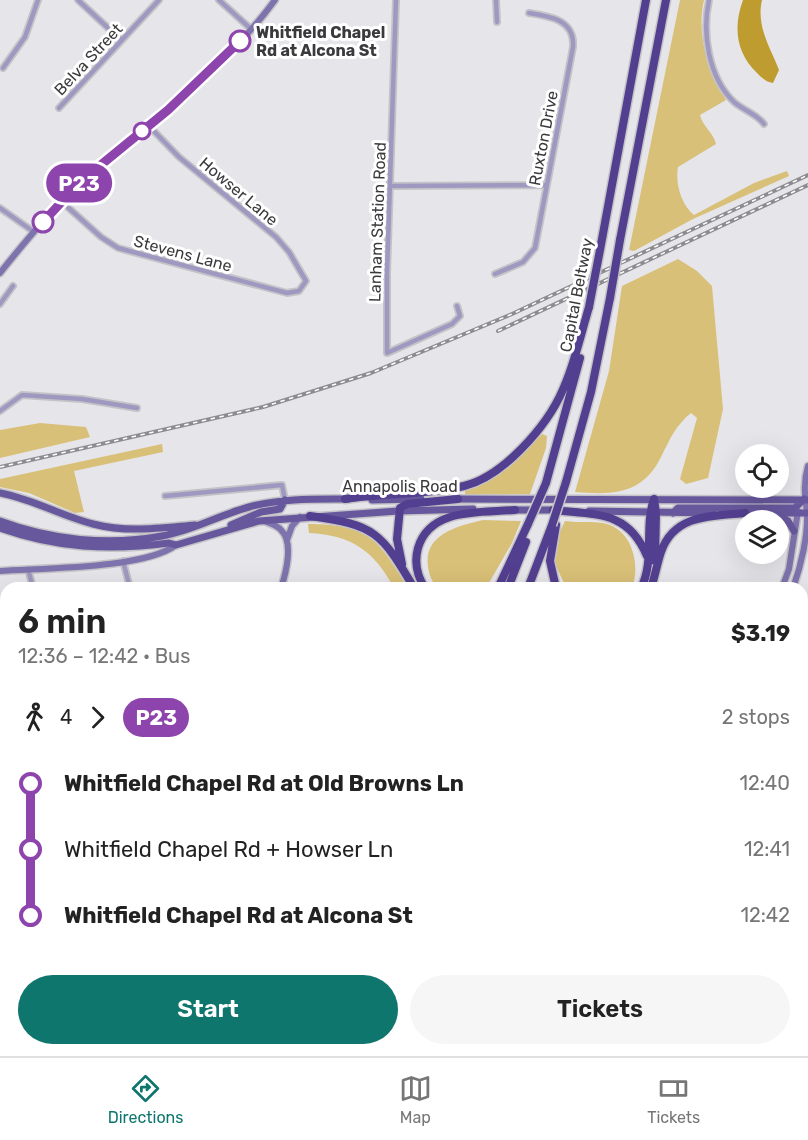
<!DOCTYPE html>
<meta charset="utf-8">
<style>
:root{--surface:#fff;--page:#f6f6f6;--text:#222;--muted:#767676;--line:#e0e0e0;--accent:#0f766e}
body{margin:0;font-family:Rubik,sans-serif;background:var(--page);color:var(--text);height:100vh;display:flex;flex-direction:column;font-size:22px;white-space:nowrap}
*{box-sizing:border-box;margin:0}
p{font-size:20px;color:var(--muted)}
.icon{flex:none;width:33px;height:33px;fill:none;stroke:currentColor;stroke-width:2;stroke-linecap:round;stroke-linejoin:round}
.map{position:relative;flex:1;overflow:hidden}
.side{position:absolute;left:0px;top:582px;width:808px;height:474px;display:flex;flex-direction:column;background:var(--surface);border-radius:18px 18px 0 0;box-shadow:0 6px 24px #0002}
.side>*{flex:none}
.badge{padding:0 12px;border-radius:20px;font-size:21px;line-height:39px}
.buttons{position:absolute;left:735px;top:444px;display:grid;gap:12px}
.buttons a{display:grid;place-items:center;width:54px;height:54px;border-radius:50%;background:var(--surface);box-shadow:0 6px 24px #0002;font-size:30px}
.map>.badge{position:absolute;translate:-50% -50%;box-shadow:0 0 0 3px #fff}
.legs{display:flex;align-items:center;gap:9px;height:66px;padding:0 18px;font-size:20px}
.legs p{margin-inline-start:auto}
.head{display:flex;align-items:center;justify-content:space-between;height:102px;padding:0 18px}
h1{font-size:33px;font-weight:600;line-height:45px}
.button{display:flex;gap:12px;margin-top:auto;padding:12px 18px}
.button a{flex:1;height:69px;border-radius:36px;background:var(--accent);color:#fff;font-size:24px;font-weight:600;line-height:69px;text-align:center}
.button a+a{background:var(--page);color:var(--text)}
ul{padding:0 18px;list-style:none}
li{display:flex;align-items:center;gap:21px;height:66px;font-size:22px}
li i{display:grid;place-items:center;width:9px;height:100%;margin:0 8px;background:currentColor}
li i::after{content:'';width:15px;height:15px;margin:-8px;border:4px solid;border-radius:50%;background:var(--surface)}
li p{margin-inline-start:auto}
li:first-child i{background:linear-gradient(#0000 50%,currentColor 0)}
li:last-child i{background:linear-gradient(currentColor 50%,#0000 0)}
.menu{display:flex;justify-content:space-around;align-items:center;height:84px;border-top:2px solid var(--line);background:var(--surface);font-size:16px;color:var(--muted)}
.menu a{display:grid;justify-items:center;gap:3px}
.menu .current{color:var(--accent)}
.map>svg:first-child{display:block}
.green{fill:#d9c078}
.water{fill:#be9c30}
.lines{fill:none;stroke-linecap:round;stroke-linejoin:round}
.stream{stroke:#be9c30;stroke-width:1.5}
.street-casing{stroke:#c4c3c7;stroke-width:8}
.secondary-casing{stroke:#c4c3c7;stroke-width:9}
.primary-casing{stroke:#c4c3c7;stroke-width:10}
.highway-casing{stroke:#c4c3c7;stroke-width:11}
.street{stroke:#9f99c1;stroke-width:4.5}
.secondary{stroke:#7e73ad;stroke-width:6}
.primary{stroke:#67589d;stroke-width:7}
.highway{stroke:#533f8f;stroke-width:8}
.rail-casing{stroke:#8d8c90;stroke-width:4}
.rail{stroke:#fff;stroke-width:1.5;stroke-dasharray:4.5;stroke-linecap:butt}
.highway-bridge-casing{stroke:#c4c3c7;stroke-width:11;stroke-linecap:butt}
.highway-bridge{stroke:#533f8f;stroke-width:8}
.line-1-casing{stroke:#fff;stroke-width:14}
.line-1{stroke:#8e44ad;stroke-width:9}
.stop-1-dot{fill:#fff;stroke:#8e44ad;stroke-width:3}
.labels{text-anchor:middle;stroke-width:6;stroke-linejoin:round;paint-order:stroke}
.stop-label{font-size:16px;font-weight:bold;fill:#3a3a3c;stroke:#fff;text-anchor:start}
.street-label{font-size:16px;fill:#3a3a3c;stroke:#fff}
</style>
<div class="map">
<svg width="808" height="1056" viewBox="0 0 808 1056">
<rect width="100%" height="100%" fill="#e6e5ea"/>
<path class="green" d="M 680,0 L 704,0 C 696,37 708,68 726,100 L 700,115 C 703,127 713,132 716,144 L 678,167 C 675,182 681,205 694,215 L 754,183 L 787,171 L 789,176 L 693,219 L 634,251 L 629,250 Z
M 678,259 L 697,271 L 712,286 L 723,409 L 708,478 L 686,484 L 680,479 L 697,418 L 691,413 C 676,425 670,439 662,455 C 643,495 614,495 575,492 L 609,371 L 622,286 Z
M 40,423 L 86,427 L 90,437 L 0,458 L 0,430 Z
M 542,434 L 547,436 L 546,448 L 530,494 L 465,495 L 465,490 L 488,481 Z
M 162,444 L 163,452 L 74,471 L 84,512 L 75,513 L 29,493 L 0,487 L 0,479 Z
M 483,520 L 521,521 L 512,543 L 486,588 L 438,588 C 432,583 429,574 428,567 C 423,534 458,526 483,520 Z
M 565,521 C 578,523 590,521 603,523 C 632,528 641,565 632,588 L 566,587 C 551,556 549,555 565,521 Z
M 308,524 C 369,524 378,539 408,588 L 394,588 C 374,551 352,535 309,533 Z"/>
<path class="water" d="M 743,0 L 762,0 C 756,26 770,47 779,70 L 773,83 C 766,82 762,78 757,73 C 736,53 733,27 743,0 Z"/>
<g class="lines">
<path class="stream" d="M 615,1056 L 616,1050"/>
<g class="street-casing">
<path id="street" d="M 78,0 L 121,40
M 219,0 L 251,29
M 396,0 L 387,273 L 387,353 L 452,324 L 460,316 L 457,306
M 496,0 L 497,22
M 709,0 C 702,33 708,77 734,102 C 743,110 757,114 764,124
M 3,68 L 25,37 L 38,0
M 59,108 L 159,0
M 391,186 L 546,185
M 62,202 L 101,237 L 118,248 L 287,293 L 299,291 L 306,281 L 289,252 L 276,237 L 179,157 L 149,126
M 0,208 L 34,232
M 495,274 L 523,262 L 535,248 L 573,47 C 575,20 550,16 529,13
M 0,304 L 13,286
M 0,411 L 22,395 L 82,399 L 137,408
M 165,496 L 282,485 L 285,500
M 123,561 L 130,588
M 28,569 L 33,588
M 0,644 L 6,645
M 802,677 L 808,679
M 802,703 L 808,694
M 0,724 L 6,728
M 0,775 L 6,765
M 802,830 L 808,833
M 802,927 L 808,921
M 802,997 L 808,995
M 0,1041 L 6,1045
M 15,1050 L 25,1056
M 221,1050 L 221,1056
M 441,1050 L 459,1055 L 536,1056
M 147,1056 L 152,1050
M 367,1056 L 370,1050
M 550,1056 L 550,1050
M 682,1056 L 683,1050"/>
</g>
<g class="secondary-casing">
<path id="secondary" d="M 0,273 C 27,239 56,204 88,175 C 152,118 224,70 275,0
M 264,521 C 269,523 277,525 281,530 C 294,542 286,573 281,588
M 287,540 L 292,526 L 300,517
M 0,571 C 42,568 144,569 176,545
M 782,588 L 789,569 L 798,511
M 793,588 C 801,566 808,536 807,513 C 805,496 803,483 808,466
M 62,1056 L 65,1050
M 607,1056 L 607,1050
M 623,1056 L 623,1050"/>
</g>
<g class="primary-casing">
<path id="primary" d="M 0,493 C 33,499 61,516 93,524 C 128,533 160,528 195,525
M 453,499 L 808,500
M 372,500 L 421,499
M 511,510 L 557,510
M 589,511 L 713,513
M 673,513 L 678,508 L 795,508 L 804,499
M 742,513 L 808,513
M 776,515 L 788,521 L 794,531
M 0,521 C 51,540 108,546 162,536 C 192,531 219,515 249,507 C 281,498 316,499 349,499
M 231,525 L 261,512 L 280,509 L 285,500
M 0,528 C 56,548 110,551 169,543 L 176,545 L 259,521 L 398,511 L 473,509"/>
</g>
<g class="highway-casing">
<path id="highway" d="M 620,240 L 666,0
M 600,250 L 646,0
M 566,482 L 591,392 L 610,298
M 546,483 L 580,358
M 345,499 C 384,493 426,495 464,486 C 484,481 500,469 514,456 C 566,407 570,372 589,307
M 654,499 L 656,513 L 655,561
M 553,510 C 596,515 628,510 647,556
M 310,516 C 375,525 381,532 414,588
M 402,564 L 397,539 L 400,508 L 407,504 L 458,499
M 425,588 C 417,576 414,563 418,548 C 430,507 481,513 515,510
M 498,588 L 528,524
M 508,588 L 526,542
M 528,588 L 552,525
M 556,588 L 550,561 L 556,525
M 641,588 C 655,561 644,527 654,499
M 651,588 C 655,576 657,564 661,552 C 674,514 712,516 745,513
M 290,1056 L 293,1050
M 310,1056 L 313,1050"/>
</g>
<use href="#street" class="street"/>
<use href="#secondary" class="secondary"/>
<use href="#primary" class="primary"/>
<use href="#highway" class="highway"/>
<g class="rail-casing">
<path id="rail" d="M 498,331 L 808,185
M 0,467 L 263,407 L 371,373 L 512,314 L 808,175"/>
</g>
<use href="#rail" class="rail"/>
<g class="highway-bridge-casing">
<path id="highway-bridge" d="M 610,298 L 620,240
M 589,307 L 600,250
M 528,524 L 546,483
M 552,525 L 566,482"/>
</g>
<use href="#highway-bridge" class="highway-bridge"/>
</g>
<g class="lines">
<g class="line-1-casing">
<path id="line-1" d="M 43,222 L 80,182 L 168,110 L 240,41"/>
</g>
<use href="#line-1" class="line-1"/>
</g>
<g class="stop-1-dot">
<circle cx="240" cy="41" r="10"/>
<circle cx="142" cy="131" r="8"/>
<circle cx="43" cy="222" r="10"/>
</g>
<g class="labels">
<g class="stop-label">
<text x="256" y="38">Whitfield Chapel<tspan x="256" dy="18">Rd at Alcona St</tspan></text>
</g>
<g class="street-label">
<text transform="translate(88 59) rotate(-47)" y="6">Belva Street</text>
<text transform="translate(543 138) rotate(-79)" y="6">Ruxton Drive</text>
<text transform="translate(239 191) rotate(40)" y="6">Howser Lane</text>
<text transform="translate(377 222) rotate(-88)" y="6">Lanham Station Road</text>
<text transform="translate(183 253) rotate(15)" y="6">Stevens Lane</text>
<text transform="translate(576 295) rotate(-79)" y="6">Capital Beltway</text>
<text x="400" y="492">Annapolis Road</text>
</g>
</g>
</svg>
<div class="buttons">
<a><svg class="icon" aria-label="locate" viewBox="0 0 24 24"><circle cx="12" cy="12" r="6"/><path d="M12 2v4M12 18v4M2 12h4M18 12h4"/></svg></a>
<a><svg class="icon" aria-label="layers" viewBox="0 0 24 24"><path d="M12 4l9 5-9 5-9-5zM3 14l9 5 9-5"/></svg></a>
</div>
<b class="badge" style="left:79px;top:183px;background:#8e44ad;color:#fff">P23</b>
<section class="side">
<div class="head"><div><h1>6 min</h1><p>12:36 – 12:42 · Bus</p></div><b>$3.19</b></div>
<div class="legs"><svg class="icon" aria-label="walk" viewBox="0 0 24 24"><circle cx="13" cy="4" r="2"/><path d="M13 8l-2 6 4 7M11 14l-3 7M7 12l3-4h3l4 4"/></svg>4<svg class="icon" aria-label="forward" viewBox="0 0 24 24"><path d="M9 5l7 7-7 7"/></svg><b class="badge" style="background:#8e44ad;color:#fff">P23</b><p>2 stops</p></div>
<ul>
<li><i style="color:#8e44ad"></i><b>Whitfield Chapel Rd at Old Browns Ln</b><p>12:40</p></li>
<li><i style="color:#8e44ad"></i><span>Whitfield Chapel Rd + Howser Ln</span><p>12:41</p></li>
<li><i style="color:#8e44ad"></i><b>Whitfield Chapel Rd at Alcona St</b><p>12:42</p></li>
</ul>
<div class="button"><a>Start</a><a>Tickets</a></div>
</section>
</div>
<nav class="menu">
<a class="current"><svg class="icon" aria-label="directions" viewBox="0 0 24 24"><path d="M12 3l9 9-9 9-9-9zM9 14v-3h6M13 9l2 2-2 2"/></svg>Directions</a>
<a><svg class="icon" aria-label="map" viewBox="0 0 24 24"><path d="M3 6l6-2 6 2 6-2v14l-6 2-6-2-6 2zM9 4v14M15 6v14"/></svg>Map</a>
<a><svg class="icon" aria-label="tickets" viewBox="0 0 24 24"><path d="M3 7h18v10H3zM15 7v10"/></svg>Tickets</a>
</nav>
